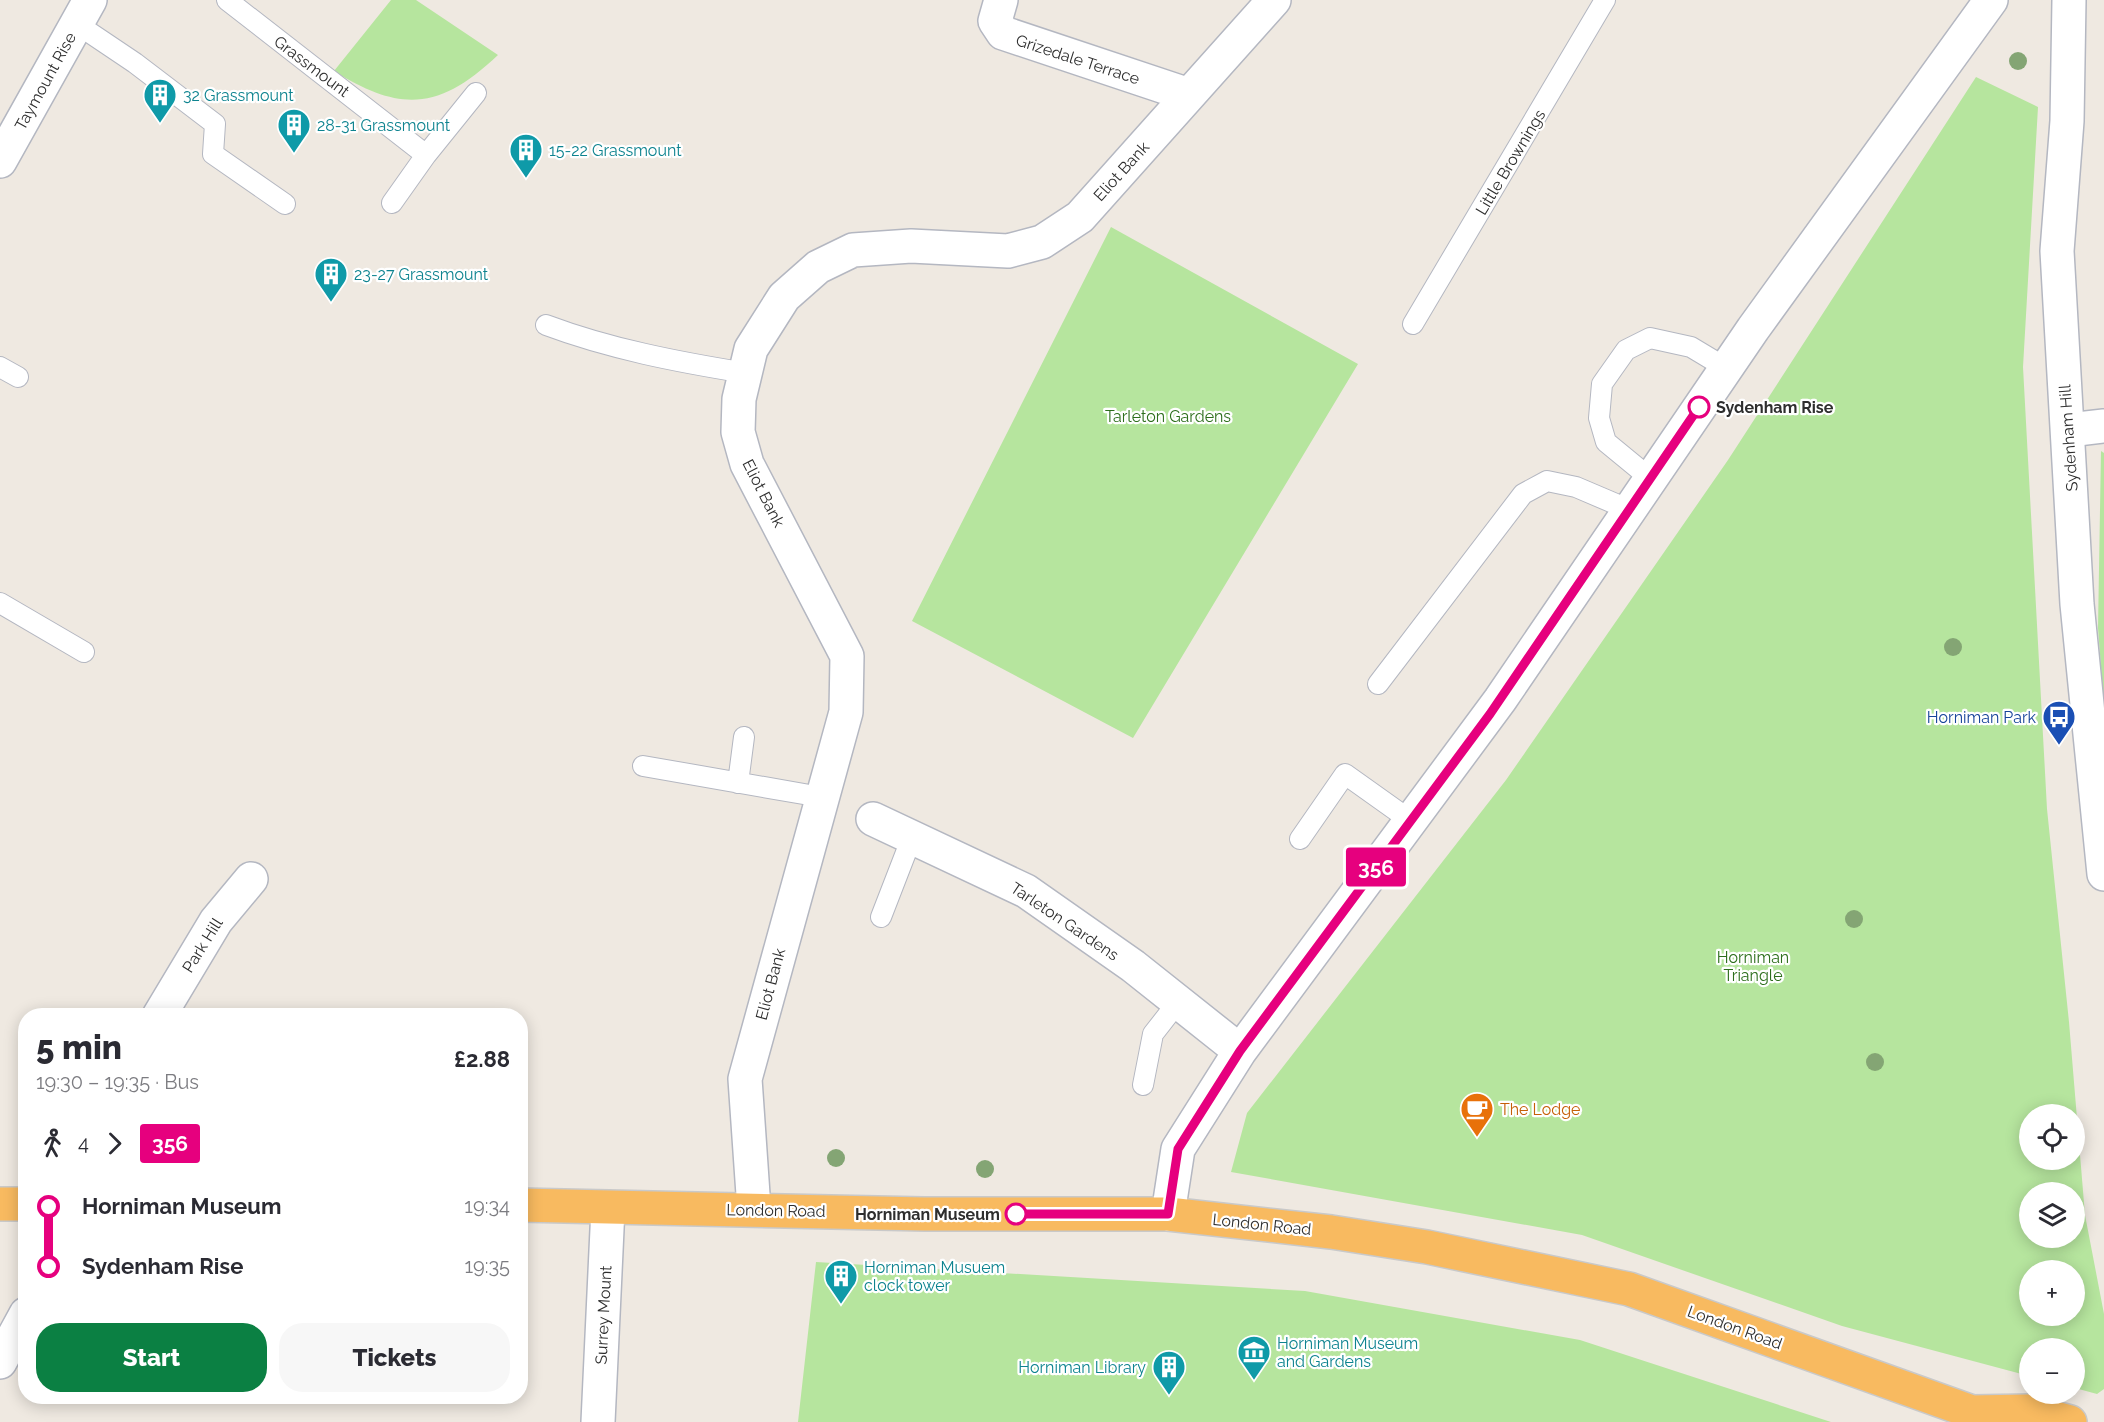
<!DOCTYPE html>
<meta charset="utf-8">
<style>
:root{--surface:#fff;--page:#f7f7f7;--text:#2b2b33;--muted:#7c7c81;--accent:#0b8043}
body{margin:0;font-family:Raleway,sans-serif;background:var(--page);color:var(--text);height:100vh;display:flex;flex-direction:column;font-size:22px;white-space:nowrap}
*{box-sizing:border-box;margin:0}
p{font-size:20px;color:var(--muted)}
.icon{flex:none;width:33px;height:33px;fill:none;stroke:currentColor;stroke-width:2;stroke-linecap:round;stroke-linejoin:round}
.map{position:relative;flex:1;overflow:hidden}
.panel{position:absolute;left:18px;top:1008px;width:510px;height:396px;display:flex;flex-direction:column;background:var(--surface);border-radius:24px;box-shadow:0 3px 15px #0003}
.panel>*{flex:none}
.badge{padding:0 12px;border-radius:4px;font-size:21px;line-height:39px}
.buttons{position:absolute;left:2019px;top:1104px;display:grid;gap:12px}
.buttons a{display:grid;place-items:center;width:66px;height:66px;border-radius:50%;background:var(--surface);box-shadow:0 3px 15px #0003;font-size:30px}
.map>.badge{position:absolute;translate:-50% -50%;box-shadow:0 0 0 3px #fff}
.legs{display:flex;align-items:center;gap:9px;height:66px;padding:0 18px;font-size:20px}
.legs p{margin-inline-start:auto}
.summary{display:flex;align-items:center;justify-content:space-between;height:102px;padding:0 18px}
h1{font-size:33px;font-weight:800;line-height:45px}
.button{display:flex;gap:12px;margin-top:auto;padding:12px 18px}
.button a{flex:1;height:69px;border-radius:24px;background:var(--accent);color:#fff;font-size:24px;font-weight:800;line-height:69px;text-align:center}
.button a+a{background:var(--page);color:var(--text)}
ul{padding:0 18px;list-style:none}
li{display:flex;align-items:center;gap:21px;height:60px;font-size:22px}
li i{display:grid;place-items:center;width:9px;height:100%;margin:0 8px;background:currentColor}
li i::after{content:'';width:15px;height:15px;margin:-8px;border:4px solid;border-radius:50%;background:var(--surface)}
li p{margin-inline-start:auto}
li:first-child i{background:linear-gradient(#0000 50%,currentColor 0)}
li:last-child i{background:linear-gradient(currentColor 50%,#0000 0)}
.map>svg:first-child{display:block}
.green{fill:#b6e59e;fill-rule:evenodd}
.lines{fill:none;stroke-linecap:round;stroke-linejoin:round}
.service-casing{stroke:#b4b7c1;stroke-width:22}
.minor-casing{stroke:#b4b7c1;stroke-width:36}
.tertiary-casing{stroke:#b4b7c1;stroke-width:36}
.trunk-casing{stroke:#c9c9c9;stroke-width:36}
.service{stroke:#fff;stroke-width:20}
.minor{stroke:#fff;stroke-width:33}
.tertiary{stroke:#fff;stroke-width:33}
.trunk{stroke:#f8ba60;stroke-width:33}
.tree{fill:#84a574}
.line-1-casing{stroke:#fff;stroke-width:14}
.line-1{stroke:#e6007e;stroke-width:9}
.stop-1-dot{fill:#fff;stroke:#e6007e;stroke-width:3}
.labels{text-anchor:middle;stroke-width:4.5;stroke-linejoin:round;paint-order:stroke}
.street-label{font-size:16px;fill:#2e2e2e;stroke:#fff}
.culture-label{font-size:16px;fill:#0d838f;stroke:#fff;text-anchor:start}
.stop-label{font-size:16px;font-weight:bold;fill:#2e2e2e;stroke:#fff;text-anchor:start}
.park-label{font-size:16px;fill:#2c6e1b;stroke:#fff}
.transit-label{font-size:16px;fill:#164399;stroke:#fff;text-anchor:end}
.food-label{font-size:16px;fill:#c56008;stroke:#fff;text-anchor:start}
</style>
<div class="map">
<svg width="2104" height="1422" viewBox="0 0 2104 1422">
<rect width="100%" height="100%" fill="#efe9e1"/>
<path class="green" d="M 391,0 L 416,0 L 498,55 C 440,110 401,113 334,71 Z
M 1976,77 L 2038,107 L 2023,367 L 2047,809 L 2069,1022 L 2085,1215 L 2104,1314 L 2104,1389 L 2097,1394 L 2075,1388 L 2074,1348 L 2030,1348 L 2029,1376 L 1842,1326 L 1582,1235 L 1231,1172 L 1247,1113 L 1506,780 L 1728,460 ZM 2030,1114 L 2074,1114 L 2074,1160 L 2030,1160 ZM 2030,1192 L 2074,1192 L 2074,1238 L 2030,1238 ZM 2030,1270 L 2074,1270 L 2074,1316 L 2030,1316 Z
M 1111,227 L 1358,364 L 1133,738 L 912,621 Z
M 2101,451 L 2104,453 L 2104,706 L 2098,628 Z
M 816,1262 L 1305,1291 L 1580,1340 L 1831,1422 L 798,1422 Z"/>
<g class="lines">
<g class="service-casing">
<path id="service" d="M 227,0 L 426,155
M 77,24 L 135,63 L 215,124 L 213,154 L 285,204
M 392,203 L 426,155 L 476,93
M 1413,324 L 1605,0
M 546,325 C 610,349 678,362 746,373
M 0,367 L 18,377
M 1651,479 L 1606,442 L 1599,418 L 1602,384 L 1626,350 L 1650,338 L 1691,347 L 1726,368
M 0,603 L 84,652
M 1378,684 L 1523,494 L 1547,481 L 1576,487 L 1630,510
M 643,766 L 821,797
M 738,783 L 744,737
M 1300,839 L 1345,774 L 1411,821
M 881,917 L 912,837
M 1143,1085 L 1153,1034 L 1178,1002"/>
</g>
<g class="minor-casing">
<path id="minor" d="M 1001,0 L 995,21 L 1003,33 L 1189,95
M 0,161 L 90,0
M 2069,430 L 2104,426
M 873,819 L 1026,891 L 1133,966 L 1240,1051
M 159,1016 L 216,921 L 251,879
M 754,1209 L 745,1079 L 846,712 L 847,656 L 747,464 L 738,432 L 739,399 L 751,349 L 784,297 L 818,267 L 853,250 L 911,246 L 1008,251 L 1042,242 L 1080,217 L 1274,0
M 1168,1214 L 1178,1149 L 1240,1051 L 1500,700 L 1753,329 L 1991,0
M 598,1422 L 608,1208"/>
</g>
<g class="tertiary-casing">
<path id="tertiary" d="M 2069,0 L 2067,121 L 2057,251 L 2077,604 L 2104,874
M 0,1362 L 26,1314"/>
</g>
<g class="trunk-casing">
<path id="trunk" d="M 0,1204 L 26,1204
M 520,1205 L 924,1214 L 1168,1214 L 1331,1232 L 1427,1247 L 1629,1289 L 1972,1412 L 2029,1411 L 2070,1422"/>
</g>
<use href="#service" class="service"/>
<use href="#minor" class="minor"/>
<use href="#tertiary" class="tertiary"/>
<use href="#trunk" class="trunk"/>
</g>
<g class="tree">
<circle cx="2018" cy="61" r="9"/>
<circle cx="1953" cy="647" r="9"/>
<circle cx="1854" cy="919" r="9"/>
<circle cx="1875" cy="1062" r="9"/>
<circle cx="836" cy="1158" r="9"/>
<circle cx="985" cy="1169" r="9"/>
</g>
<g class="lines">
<g class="line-1-casing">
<path id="line-1" d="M 1016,1214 L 1168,1214 L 1178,1149 L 1240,1051 L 1490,714 L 1699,407"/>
</g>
<use href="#line-1" class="line-1"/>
</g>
<defs>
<g id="building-pin" transform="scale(1.725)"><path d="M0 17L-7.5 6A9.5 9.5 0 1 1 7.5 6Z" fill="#0f9aa8" stroke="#fff"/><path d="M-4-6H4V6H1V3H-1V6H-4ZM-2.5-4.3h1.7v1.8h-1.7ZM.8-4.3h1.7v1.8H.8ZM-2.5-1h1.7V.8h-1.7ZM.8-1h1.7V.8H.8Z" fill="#fff"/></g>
<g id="bus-pin" transform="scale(1.725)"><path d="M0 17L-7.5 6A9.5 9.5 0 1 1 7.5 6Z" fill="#1a4fb4" stroke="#fff"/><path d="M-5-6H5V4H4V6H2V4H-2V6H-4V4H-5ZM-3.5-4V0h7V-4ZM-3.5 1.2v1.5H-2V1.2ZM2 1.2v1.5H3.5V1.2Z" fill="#fff"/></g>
<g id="cafe-pin" transform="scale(1.725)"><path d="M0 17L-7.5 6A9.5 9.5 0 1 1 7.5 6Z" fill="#e8710a" stroke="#fff"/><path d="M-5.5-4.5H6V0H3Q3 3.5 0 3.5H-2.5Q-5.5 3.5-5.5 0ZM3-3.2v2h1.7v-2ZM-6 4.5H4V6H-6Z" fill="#fff"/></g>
<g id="museum-pin" transform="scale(1.725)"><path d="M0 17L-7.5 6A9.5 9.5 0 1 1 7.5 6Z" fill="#0f9aa8" stroke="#fff"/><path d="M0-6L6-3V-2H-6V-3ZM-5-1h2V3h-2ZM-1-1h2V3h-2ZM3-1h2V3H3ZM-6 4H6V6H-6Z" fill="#fff"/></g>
</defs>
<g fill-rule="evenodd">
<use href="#building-pin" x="160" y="95"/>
<use href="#building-pin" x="294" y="125"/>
<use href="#building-pin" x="526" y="150"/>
<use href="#building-pin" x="331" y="274"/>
<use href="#bus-pin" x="2059" y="717"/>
<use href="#cafe-pin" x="1477" y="1109"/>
<use href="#building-pin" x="841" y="1276"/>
<use href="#museum-pin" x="1254" y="1352"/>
<use href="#building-pin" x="1169" y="1367"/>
</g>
<g class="stop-1-dot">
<circle cx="1699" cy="407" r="10"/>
<circle cx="1016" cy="1214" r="10"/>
</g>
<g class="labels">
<g class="street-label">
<text transform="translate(1078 59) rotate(18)" y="6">Grizedale Terrace</text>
<text transform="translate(312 66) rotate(37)" y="6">Grassmount</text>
<text transform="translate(45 81) rotate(-61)" y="6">Taymount Rise</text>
<text transform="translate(1510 162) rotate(-59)" y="6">Little Brownings</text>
<text transform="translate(1121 171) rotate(-48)" y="6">Eliot Bank</text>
<text transform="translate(2068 438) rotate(-94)" y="6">Sydenham Hill</text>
<text transform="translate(764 493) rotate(63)" y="6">Eliot Bank</text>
<text transform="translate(1065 921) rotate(34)" y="6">Tarleton Gardens</text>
<text transform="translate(202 945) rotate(-58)" y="6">Park Hill</text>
<text transform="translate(770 984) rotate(-75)" y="6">Eliot Bank</text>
<text transform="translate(776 1210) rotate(1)" y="6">London Road</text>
<text transform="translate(1262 1224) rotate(6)" y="6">London Road</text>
<text transform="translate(603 1315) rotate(-87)" y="6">Surrey Mount</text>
<text transform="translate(1735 1327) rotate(20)" y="6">London Road</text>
</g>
<g class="culture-label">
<text x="183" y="101">32 Grassmount</text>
<text x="317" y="131">28-31 Grassmount</text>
<text x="549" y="156">15-22 Grassmount</text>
<text x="354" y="280">23-27 Grassmount</text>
<text x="864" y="1273">Horniman Musuem<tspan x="864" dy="18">clock tower</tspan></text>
<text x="1277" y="1349">Horniman Museum<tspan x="1277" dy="18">and Gardens</tspan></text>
<text x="1146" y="1373" text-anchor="end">Horniman Library</text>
</g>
<g class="stop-label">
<text x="1716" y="413">Sydenham Rise</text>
<text x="1000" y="1220" text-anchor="end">Horniman Museum</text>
</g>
<g class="park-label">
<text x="1168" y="422">Tarleton Gardens</text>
<text x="1753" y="963">Horniman<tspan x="1753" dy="18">Triangle</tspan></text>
</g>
<g class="transit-label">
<text x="2036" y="723">Horniman Park</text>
</g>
<g class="food-label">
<text x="1500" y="1115">The Lodge</text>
</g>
</g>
</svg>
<div class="buttons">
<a><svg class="icon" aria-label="locate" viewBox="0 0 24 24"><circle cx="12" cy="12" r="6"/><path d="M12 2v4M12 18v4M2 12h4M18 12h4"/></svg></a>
<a><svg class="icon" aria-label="layers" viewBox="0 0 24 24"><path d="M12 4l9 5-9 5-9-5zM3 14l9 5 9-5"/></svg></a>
<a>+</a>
<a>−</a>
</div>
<b class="badge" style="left:1376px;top:867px;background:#e6007e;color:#fff">356</b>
<section class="panel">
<div class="summary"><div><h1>5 min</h1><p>19:30 – 19:35 · Bus</p></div><b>£2.88</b></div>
<div class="legs"><svg class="icon" aria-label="walk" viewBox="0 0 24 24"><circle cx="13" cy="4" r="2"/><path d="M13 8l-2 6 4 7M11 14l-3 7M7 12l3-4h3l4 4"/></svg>4<svg class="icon" aria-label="forward" viewBox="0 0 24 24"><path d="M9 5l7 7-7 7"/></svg><b class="badge" style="background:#e6007e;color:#fff">356</b></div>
<ul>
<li><i style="color:#e6007e"></i><b>Horniman Museum</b><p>19:34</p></li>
<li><i style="color:#e6007e"></i><b>Sydenham Rise</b><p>19:35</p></li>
</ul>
<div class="button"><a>Start</a><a>Tickets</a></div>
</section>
</div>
